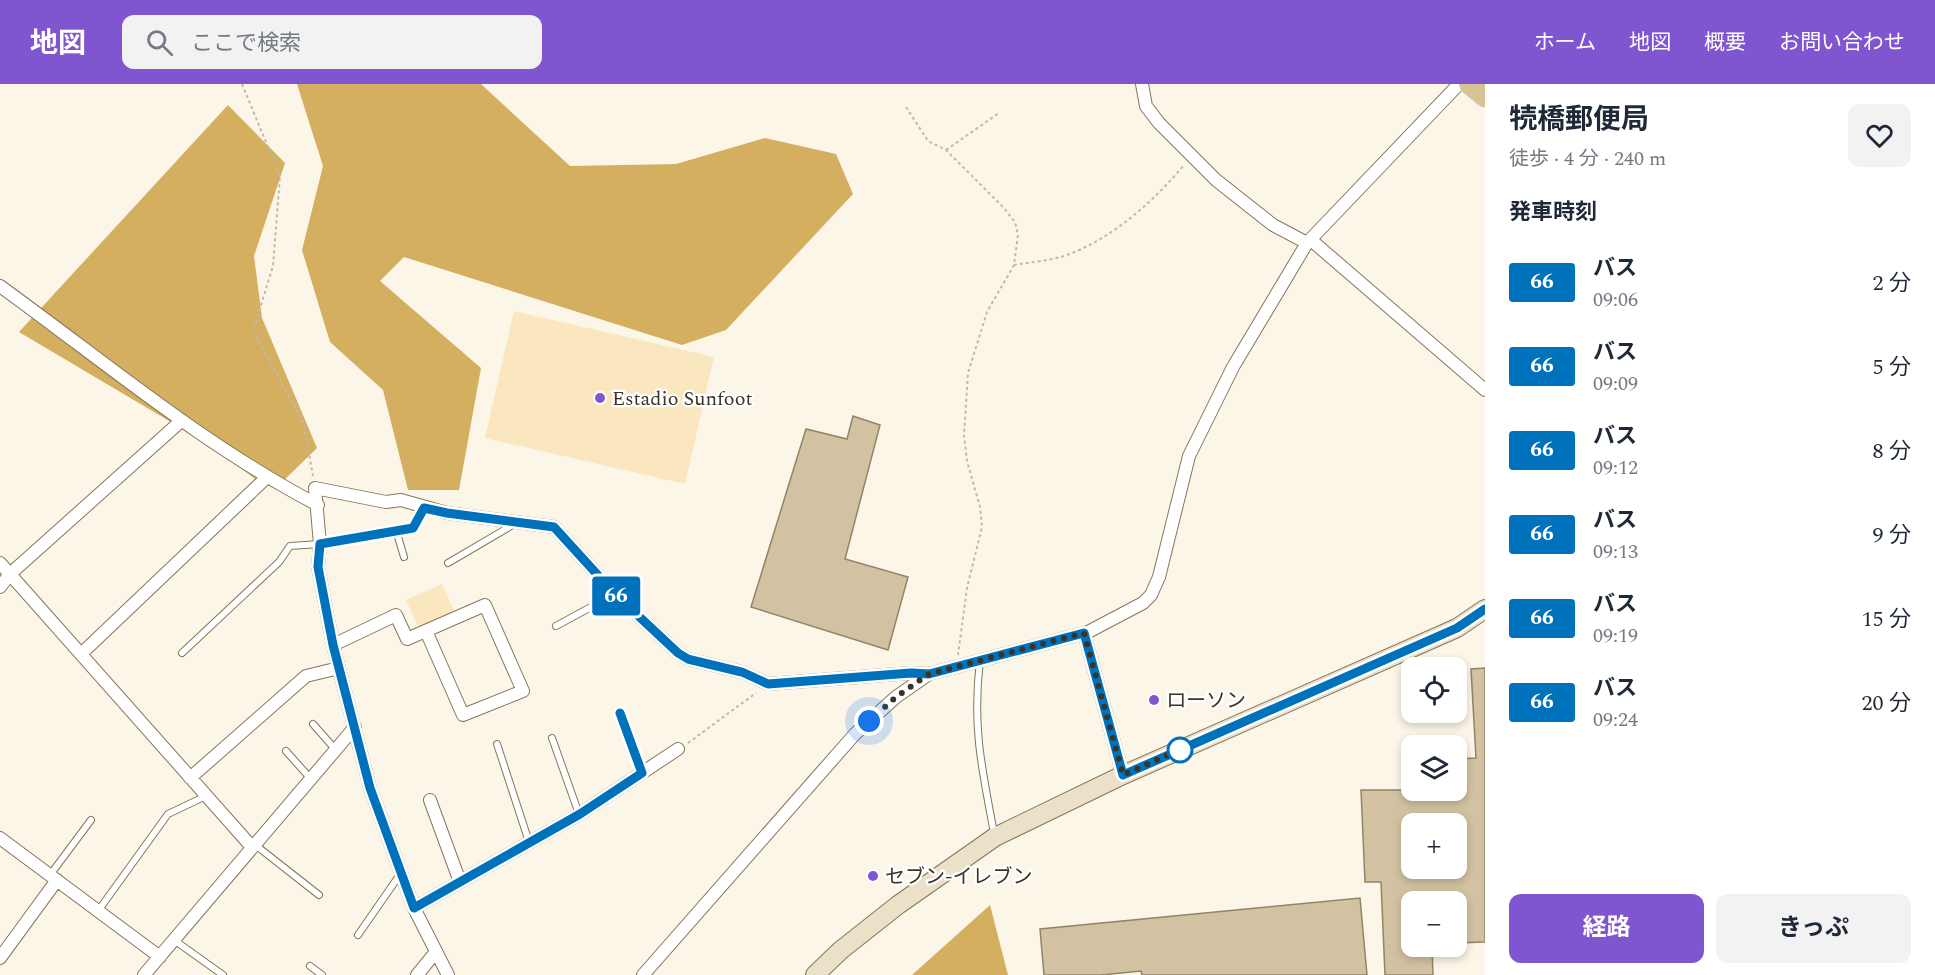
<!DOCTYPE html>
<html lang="ja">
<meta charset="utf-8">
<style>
:root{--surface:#fff;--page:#f2f2f3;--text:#1f2937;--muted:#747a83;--accent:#8056d0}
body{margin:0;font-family:Spectral,"Noto Sans JP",serif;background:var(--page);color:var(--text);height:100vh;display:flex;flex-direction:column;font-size:22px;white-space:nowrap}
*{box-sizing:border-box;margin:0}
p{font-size:20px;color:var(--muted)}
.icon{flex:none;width:33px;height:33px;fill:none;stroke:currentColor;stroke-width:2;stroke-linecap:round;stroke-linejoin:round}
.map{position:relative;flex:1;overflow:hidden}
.side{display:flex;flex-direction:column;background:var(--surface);width:450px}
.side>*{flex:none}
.badge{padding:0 12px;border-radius:4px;font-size:21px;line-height:39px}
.buttons{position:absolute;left:1401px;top:573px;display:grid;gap:12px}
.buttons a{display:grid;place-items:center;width:66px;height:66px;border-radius:12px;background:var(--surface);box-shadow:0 3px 9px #0003;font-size:30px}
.you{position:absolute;width:30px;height:30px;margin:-15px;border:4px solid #fff;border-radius:50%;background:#1a73e8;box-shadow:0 0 0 9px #1a73e833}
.map>.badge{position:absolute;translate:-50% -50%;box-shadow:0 0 0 3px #fff}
h2{padding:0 24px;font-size:22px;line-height:54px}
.round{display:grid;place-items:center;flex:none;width:63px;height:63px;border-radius:12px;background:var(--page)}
.overview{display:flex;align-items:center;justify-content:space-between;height:102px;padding:0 24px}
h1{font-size:28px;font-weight:700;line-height:45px}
.action{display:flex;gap:12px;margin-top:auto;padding:12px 24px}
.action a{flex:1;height:69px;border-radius:12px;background:var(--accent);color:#fff;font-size:24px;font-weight:700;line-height:69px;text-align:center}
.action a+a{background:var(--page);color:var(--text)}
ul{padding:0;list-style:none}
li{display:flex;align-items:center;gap:18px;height:84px;padding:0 24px}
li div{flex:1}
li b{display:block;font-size:22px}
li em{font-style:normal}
li .badge{min-width:66px;font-weight:700;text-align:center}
header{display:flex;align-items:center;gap:36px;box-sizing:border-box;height:84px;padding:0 30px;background:var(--accent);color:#fff}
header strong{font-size:28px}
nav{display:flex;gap:33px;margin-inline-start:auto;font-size:21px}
.search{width:420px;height:54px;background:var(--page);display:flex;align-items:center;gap:15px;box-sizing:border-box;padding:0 21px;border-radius:12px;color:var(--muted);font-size:22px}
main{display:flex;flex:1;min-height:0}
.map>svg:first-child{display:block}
.green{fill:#fae7bf}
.forest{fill:#d3af5f}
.building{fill:#d2c2a1;stroke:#928465;stroke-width:1.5;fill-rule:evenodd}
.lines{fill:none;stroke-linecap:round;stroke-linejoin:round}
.lane-casing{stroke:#857758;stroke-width:8}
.street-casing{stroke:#857758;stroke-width:14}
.secondary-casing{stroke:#857758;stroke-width:20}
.primary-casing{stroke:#d8d6d4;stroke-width:21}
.path{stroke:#bfb9ac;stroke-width:2;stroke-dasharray:3 3;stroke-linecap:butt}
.lane{stroke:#fff;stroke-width:6}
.street{stroke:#fff;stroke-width:12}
.secondary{stroke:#ebe1c9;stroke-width:18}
.primary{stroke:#d7c394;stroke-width:20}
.line-casing{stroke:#fff;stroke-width:14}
.line{stroke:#0072bc;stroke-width:9}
.walk{stroke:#3a3427;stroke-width:6;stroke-dasharray:0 10.8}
.poi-dot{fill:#8056d0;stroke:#fff;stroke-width:2}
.stop-dot{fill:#fff;stroke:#0072bc;stroke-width:3}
.labels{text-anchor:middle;stroke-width:4.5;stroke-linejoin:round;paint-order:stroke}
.poi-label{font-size:20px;fill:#3a3427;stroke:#fff;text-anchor:start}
</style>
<header>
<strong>地図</strong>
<div class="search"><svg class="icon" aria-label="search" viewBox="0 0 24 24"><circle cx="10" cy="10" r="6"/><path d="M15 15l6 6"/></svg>ここで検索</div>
<nav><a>ホーム</a><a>地図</a><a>概要</a><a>お問い合わせ</a></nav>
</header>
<main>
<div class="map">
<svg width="1485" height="891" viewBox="0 0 1485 891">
<rect width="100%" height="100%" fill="#fcf6e9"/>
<path class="green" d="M 514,227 L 714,273 L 685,400 L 485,354 Z
M 442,500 L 454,527 L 418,543 L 406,516 Z"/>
<path class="forest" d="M 297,0 L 481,0 L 570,82 L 676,80 L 765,54 L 836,70 L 853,110 L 726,246 L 682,261 L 404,173 L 380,197 L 481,284 L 459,406 L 408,406 L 383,306 L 330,258 L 302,166 L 323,82 Z
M 228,21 L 285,79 L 254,172 L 262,234 L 317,364 L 275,405 L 254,394 L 208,360 L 19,248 Z
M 990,821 L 1008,891 L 912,891 Z"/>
<path class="building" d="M 853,332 L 880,341 L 845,475 L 908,493 L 888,566 L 751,523 L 806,345 L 847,355 Z
M 1485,584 L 1485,858 L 1456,859 L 1456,818 L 1412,818 L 1412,862 L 1432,862 L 1433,891 L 1385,891 L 1381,798 L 1365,798 L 1361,706 L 1456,706 L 1456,675 L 1476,674 L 1471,585 ZM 1464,734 L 1465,767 L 1456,768 L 1456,784 L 1412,784 L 1412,740 L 1426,740 L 1426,735 Z
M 1360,814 L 1367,891 L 1142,891 L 1141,887 L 1101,891 L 1044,891 L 1040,845 Z"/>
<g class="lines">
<g class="lane-casing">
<path id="lane" d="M 396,446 L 404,473
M 448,479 L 516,439
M 556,542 L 615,510
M 182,569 L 279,478 L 290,462 L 320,460 L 413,444 L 425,424
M 980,576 C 972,643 982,685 994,749
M 620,629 L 642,689
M 313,640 L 335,665
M 552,654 L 579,730
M 497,660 L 529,758
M 286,667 L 310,694
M 254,760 L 319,811
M 50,791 L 91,736
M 98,827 L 168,730 L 206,712
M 358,851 L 401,789
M 174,856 L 223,891
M 310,882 L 322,891"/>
</g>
<g class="street-casing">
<path id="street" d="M 1142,0 L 1146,22 L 1159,39 L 1216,96 L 1273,141 L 1307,159
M 1311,156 L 1485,306
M 0,202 C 105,278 203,361 318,421
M 0,479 L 251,762
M 0,503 L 10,490 L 180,338
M 1084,549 L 1123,691
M 333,561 L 396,531 L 407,555 L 485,521 L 523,607 L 463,631 L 426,547
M 81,570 L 266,394
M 190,694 L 306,592 L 339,584
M 430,716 L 460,798
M 0,754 L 160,873
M 414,824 L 580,730 L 678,665
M 0,874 L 57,796
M 144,891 L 355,643
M 417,891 L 435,869
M 448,891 L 414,824 L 370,704 L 333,561 L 318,483 L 320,460 L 315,404 L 386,418 L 401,416 L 447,429 L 554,443 L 615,510 L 678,569 L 688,575 L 742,588 L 768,600 L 911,589 L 929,590
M 643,891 L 855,650 L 896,613 L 929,590 L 1088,548 L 1143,519 L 1151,511 L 1159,493 L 1189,372 L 1233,283 L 1307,159 L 1459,0"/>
</g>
<g class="secondary-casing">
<path id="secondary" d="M 815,891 L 841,866 L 898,821 L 995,753 L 1123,691 L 1457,544 L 1485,525"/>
</g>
<g class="primary-casing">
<path id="primary" d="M 1469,0 L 1485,13"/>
</g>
<path class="path" d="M 242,0 L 280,92 L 273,182 L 253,247 L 303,337 L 313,392
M 906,23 L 928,57 L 946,66 L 1004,124 L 1015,138 L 1018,151 L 1014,181 L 987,228 L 968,289 L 964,351 L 967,377 L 980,423 L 982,443 L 967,504 L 958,571
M 946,66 L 999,29
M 1014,181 C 1030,178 1048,177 1064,172 C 1111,156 1153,118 1184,81
M 688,659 L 756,609"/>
<use href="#lane" class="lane"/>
<use href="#street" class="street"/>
<use href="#secondary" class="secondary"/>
<use href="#primary" class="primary"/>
</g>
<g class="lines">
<g class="line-casing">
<path id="line" d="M 620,629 L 642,689 L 580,730 L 414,824 L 370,704 L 333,561 L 318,483 L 320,460 L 413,444 L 424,424 L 447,429 L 554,443 L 615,510 L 678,569 L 688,575 L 742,588 L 768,600 L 911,589 L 929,590 L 1084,549 L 1123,691 L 1457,544 L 1485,525"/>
</g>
<use href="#line" class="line"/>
<path class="walk" d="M 869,637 L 896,613 L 929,590 L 1084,549 L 1123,691 L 1186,663 L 1180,666"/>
</g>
<g class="poi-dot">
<circle cx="600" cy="314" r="6"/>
<circle cx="1154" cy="616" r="6"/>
<circle cx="873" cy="792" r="6"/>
</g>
<circle class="stop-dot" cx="1180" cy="666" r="12"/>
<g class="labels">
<g class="poi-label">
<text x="612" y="321">Estadio Sunfoot</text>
<text x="1166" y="623">ローソン</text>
<text x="885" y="799">セブン-イレブン</text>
</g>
</g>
</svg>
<div class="buttons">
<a><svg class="icon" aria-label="locate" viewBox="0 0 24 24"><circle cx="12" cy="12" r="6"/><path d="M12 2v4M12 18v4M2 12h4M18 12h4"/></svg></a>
<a><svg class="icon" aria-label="layers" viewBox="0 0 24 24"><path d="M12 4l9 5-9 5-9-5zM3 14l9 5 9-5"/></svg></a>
<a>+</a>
<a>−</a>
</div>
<div class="you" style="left:869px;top:637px"></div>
<b class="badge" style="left:616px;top:512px;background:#0072bc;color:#fff">66</b>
</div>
<section class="side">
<div class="overview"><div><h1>㸿橋郵便局</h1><p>徒歩 · 4 分 · 240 m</p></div><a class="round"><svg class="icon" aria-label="heart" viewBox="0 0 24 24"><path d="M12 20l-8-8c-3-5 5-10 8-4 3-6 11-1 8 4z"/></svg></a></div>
<h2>発車時刻</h2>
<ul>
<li><span class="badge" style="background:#0072bc;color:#fff">66</span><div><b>バス</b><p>09:06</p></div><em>2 分</em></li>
<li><span class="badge" style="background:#0072bc;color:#fff">66</span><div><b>バス</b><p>09:09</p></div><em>5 分</em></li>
<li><span class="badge" style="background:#0072bc;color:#fff">66</span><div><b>バス</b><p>09:12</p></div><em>8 分</em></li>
<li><span class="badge" style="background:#0072bc;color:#fff">66</span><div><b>バス</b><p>09:13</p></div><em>9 分</em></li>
<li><span class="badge" style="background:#0072bc;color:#fff">66</span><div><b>バス</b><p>09:19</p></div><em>15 分</em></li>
<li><span class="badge" style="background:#0072bc;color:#fff">66</span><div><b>バス</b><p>09:24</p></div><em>20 分</em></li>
</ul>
<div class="action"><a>経路</a><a>きっぷ</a></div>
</section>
</main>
